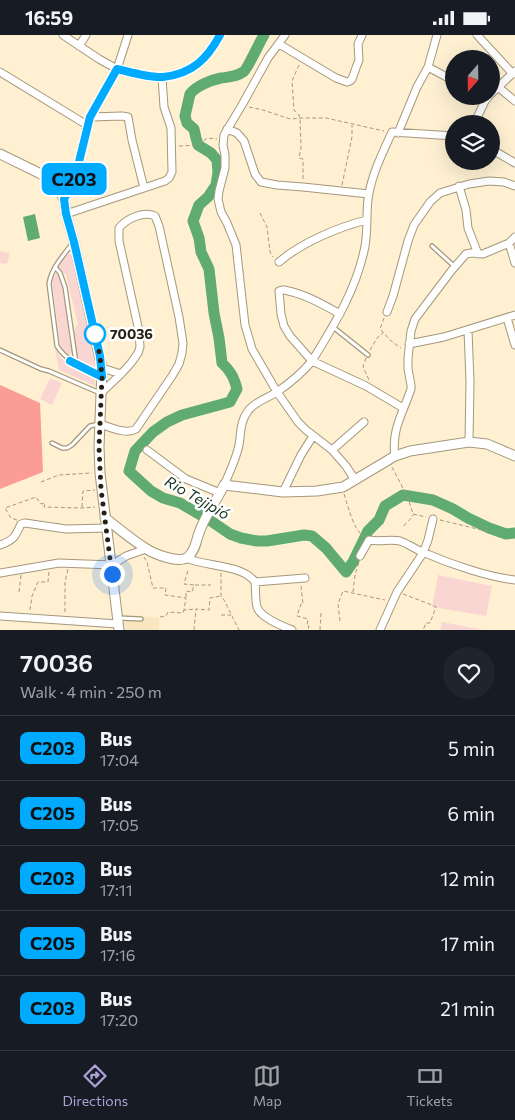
<!DOCTYPE html>
<meta charset="utf-8">
<style>
:root{--surface:#171b24;--page:#20242c;--text:#f1f3f6;--muted:#9ea1a6;--line:#363941;--accent:#ada0d7}
body{margin:0;font-family:Commissioner,sans-serif;background:var(--page);color:var(--text);height:100vh;display:flex;flex-direction:column;font-size:19px;white-space:nowrap}
*{box-sizing:border-box;margin:0}
p{font-size:16px;color:var(--muted)}
.icon{flex:none;width:28px;height:28px;fill:none;stroke:currentColor;stroke-width:2;stroke-linecap:round;stroke-linejoin:round}
.map{position:relative;height:595px;overflow:hidden}
.sheet{display:flex;flex-direction:column;background:var(--surface);flex:1}
.sheet>*{flex:none}
.badge{padding:0 10px;border-radius:8px;font-size:18px;line-height:32px}
.needle{width:32px;rotate:200deg}
.controls{position:absolute;left:445px;top:15px;display:grid;gap:10px}
.controls a{display:grid;place-items:center;width:55px;height:55px;border-radius:50%;background:var(--surface);box-shadow:0 5px 20px #0002;font-size:25px}
.you{position:absolute;width:25px;height:25px;margin:-12px;border:4px solid #fff;border-radius:50%;background:#1a73e8;box-shadow:0 0 0 8px #1a73e833}
.map>.badge{position:absolute;translate:-50% -50%;box-shadow:0 0 0 2px #fff}
.round{display:grid;place-items:center;flex:none;width:52px;height:52px;border-radius:26px;background:var(--page)}
.head{display:flex;align-items:center;justify-content:space-between;height:85px;padding:0 20px}
h1{font-size:24px;font-weight:600;line-height:38px}
ul{padding:0;list-style:none}
li{display:flex;align-items:center;gap:15px;height:65px;padding:0 20px;border-top:1px solid var(--line)}
li div{flex:1}
li b{display:block;font-size:19px}
li em{font-style:normal}
li .badge{min-width:55px;font-weight:700;text-align:center}
.status{display:flex;justify-content:space-between;align-items:center;height:35px;padding:0 25px;background:var(--surface);direction:ltr}
.status svg{height:14px;fill:currentColor}
.tabs{display:flex;justify-content:space-around;align-items:center;height:70px;border-top:1px solid var(--line);background:var(--surface);font-size:14px;color:var(--muted)}
.tabs a{display:grid;justify-items:center;gap:2px}
.tabs .current{color:var(--accent)}
.map>svg:first-child{display:block}
.built{fill:#f7e6bf}
.green{fill:#fad6d3}
.forest{fill:#fb9c96}
.water{fill:#5fab71}
.lines{fill:none;stroke-linecap:round;stroke-linejoin:round}
.river{stroke:#5fab71;stroke-width:11}
.service-casing{stroke:#a5987b;stroke-width:5.5}
.minor-casing{stroke:#a5987b;stroke-width:9}
.tertiary-casing{stroke:#a5987b;stroke-width:11}
.secondary-casing{stroke:#a5987b;stroke-width:11}
.path{stroke:#a39982;stroke-width:1;stroke-dasharray:4 2.5;stroke-linecap:butt}
.service{stroke:#fff;stroke-width:3}
.minor{stroke:#fff;stroke-width:7}
.tertiary{stroke:#fff;stroke-width:9}
.secondary{stroke:#fff;stroke-width:9}
.line-casing{stroke:#fff;stroke-width:11}
.line{stroke:#0af;stroke-width:8}
.walk{stroke:#262015;stroke-width:5;stroke-dasharray:0 9}
.stop-dot{fill:#fff;stroke:#0af;stroke-width:2.5}
.labels{text-anchor:middle;stroke-width:5;stroke-linejoin:round;paint-order:stroke}
.stop-label{font-size:14px;font-weight:bold;fill:#262015;stroke:#fff;text-anchor:start}
.water-label{font-size:15px;font-style:italic;fill:#14341c;stroke:#fff}
</style>
<div class="status"><b>16:59</b><svg viewBox="0 0 49 12"><path d="M0 12V9h3v3zM5 12V6h3v6zM10 12V3h3v9zM15 12V0h3v12zM26 1h20v11H26zM47 4h2v5h-2z"/></svg></div>
<div class="map">
<svg width="515" height="595" viewBox="0 0 515 595">
<rect width="100%" height="100%" fill="#fef0d1"/>
<path class="built" d="M 123,579 L 159,583 L 159,595 L 125,595 Z"/>
<path class="green" d="M 0,216 L 10,218 L 7,229 L 0,228 Z
M 67,218 L 70,219 L 72,221 L 96,322 L 97,329 L 94,333 C 89,333 83,332 80,327 C 76,320 72,298 76,291 L 78,290 L 66,240 L 60,235 L 58,231 Z
M 56,239 L 58,239 L 61,244 L 71,311 L 73,316 L 69,320 L 64,317 L 60,309 L 52,247 L 53,241 Z
M 55,314 L 61,323 L 66,328 L 95,340 L 95,351 L 59,335 Z
M 50,343 L 62,348 L 52,370 L 40,364 Z
M 438,540 L 492,551 L 486,581 L 432,572 Z
M 442,587 L 484,595 L 440,595 Z"/>
<path class="forest" d="M 0,350 L 40,368 L 43,437 L 0,454 Z"/>
<path class="water" d="M 35,179 L 40,203 L 28,206 L 23,182 Z"/>
<g class="lines">
<path class="river" d="M 264,0 C 260,6 247,35 243,37 C 236,42 229,42 221,43 C 211,45 196,51 190,59 L 185,81 L 187,88 L 194,94 L 196,103 L 198,110 L 211,118 L 217,125 L 218,137 L 216,150 L 208,162 L 199,170 L 193,186 L 199,203 L 201,217 L 209,234 L 214,278 L 219,303 L 222,328 C 231,336 234,343 237,354 L 230,367 L 182,380 L 167,387 L 153,397 L 135,416 L 129,436 L 151,456 L 163,463 L 180,468 L 211,486 L 230,499 L 241,503 L 257,506 L 267,506 L 304,500 L 312,501 L 326,513 L 346,537 L 353,527 L 368,496 L 379,485 L 385,471 L 403,460 L 433,465 L 453,474 L 468,483 L 489,493 L 506,499 L 515,498"/>
<g class="service-casing">
<path id="service" d="M 72,209 C 62,222 51,234 49,249 L 57,311 C 67,327 84,332 99,340
M 432,211 L 454,231
M 55,232 L 60,238 L 65,252 L 76,328
M 333,292 L 368,320
M 0,315 L 41,334 L 49,336 L 100,358
M 52,408 L 62,413 L 67,413 L 72,410 L 90,391 L 99,389
M 119,583 L 141,584"/>
</g>
<g class="minor-casing">
<path id="minor" d="M 63,0 L 99,24 L 117,34 L 141,40 L 162,42 L 185,36 L 197,30 L 207,20 L 220,0
M 285,0 L 268,23 L 242,70 L 224,100 L 223,110 L 225,120 L 225,133 L 219,156 L 218,164 L 221,177 L 227,188 L 236,210 L 245,290 L 252,314 L 277,357 L 298,387 L 306,395 L 332,415 L 346,431 L 355,445
M 477,0 L 513,39
M 279,9 L 336,43 L 347,47 L 350,46 L 352,44 L 357,30 L 359,25 L 358,9 L 362,0
M 79,11 L 86,0
M 428,32 L 454,46
M 0,37 L 87,90
M 498,52 L 515,66
M 491,59 L 515,36
M 477,61 L 485,66
M 90,82 L 122,81 L 128,82 L 132,105 L 144,153
M 474,89 L 485,66 L 489,61
M 227,94 L 237,98 L 244,106 L 255,139 L 261,147 L 277,150 L 303,152 L 369,159
M 398,98 L 417,52 L 428,32 L 437,0
M 491,114 L 515,128
M 459,151 L 466,175 L 468,193 L 478,219
M 64,164 C 68,156 73,148 76,139 C 82,121 83,101 90,82 L 117,34 L 128,0
M 66,179 L 165,146 L 169,143 L 172,137 L 171,93 L 164,72 L 162,42
M 515,202 L 509,208 L 515,228
M 279,227 C 301,208 338,192 367,185
M 387,277 L 393,261 L 408,206 L 414,190 L 430,167 L 440,158 L 469,149 L 489,146 L 504,147 L 515,151
M 340,279 C 322,269 305,259 284,255 L 282,255 L 279,256 L 281,279 L 284,291 L 290,301 L 312,326 L 366,351 L 403,373
M 507,283 L 515,310
M 468,295 L 470,347 L 469,407
M 409,309 L 444,302 L 515,280
M 102,333 L 121,339
M 100,389 C 110,392 126,400 136,394 L 172,341 L 179,329 L 182,318 L 183,308 L 179,282 L 159,191 L 155,181 C 144,176 127,183 119,193 L 119,206 L 139,296 L 140,312 L 138,318 L 131,328 L 121,339 L 102,357
M 147,415 L 186,444 L 220,458
M 332,415 L 364,387
M 395,421 C 391,395 403,378 411,354 L 411,350 L 408,334 L 408,323 L 411,296 L 415,284 L 452,235 L 466,219 L 471,218 L 483,219 L 509,208
M 224,450 C 230,437 236,424 239,410 C 241,399 240,386 248,376 C 254,367 268,363 277,357 C 290,348 302,338 312,326 C 334,290 355,257 364,216 C 369,197 365,177 369,158 C 373,137 383,117 392,97 L 454,101
M 283,457 L 301,420 L 313,401
M 0,510 C 14,505 15,502 21,489 L 25,488 L 66,494 L 107,493
M 360,521 L 369,505 C 379,507 390,504 400,506 C 409,509 416,515 425,518 C 450,529 488,542 515,545
M 186,523 C 206,532 242,529 255,547 C 256,555 255,565 257,572 C 261,583 282,591 292,595
M 0,538 L 59,528 L 112,530 L 126,521 L 146,514
M 255,547 L 305,543
M 0,581 L 118,589
M 380,595 L 397,557 L 423,518 L 428,505 L 433,484"/>
</g>
<g class="tertiary-casing">
<path id="tertiary" d="M 105,483 C 118,493 131,504 145,513 C 154,519 179,529 188,522 C 194,517 196,508 198,501 C 203,483 216,467 224,450 L 283,457 L 317,456 L 343,452 L 395,421 L 410,416 L 469,407 L 487,409 L 515,421"/>
</g>
<g class="secondary-casing">
<path id="secondary" d="M 0,119 L 41,139 L 51,146 L 59,155 L 64,164 L 66,179 L 74,207 L 102,333 L 99,412 L 100,438 L 119,595"/>
</g>
<path class="path" d="M 299,30 L 292,46 L 294,75 L 299,80 L 300,83 L 301,113 L 299,123 L 303,124 L 303,146
M 249,72 L 263,75 L 290,84 L 303,83 L 326,83 L 384,96
M 179,111 L 198,110 L 207,103 L 217,104
M 342,150 L 352,102 L 352,90
M 260,178 L 267,192 L 270,217 L 273,222
M 384,283 L 380,294 L 391,306 L 401,313
M 370,315 L 377,303 L 383,298
M 366,323 L 363,332 L 369,345
M 392,432 L 408,463 L 413,479
M 41,447 L 59,440 L 92,438
M 344,459 C 348,471 353,494 364,502
M 82,472 L 83,456 L 95,455
M 413,479 L 426,482
M 17,485 L 11,483 L 5,473 L 36,462 L 41,469 L 45,468 L 44,472 L 82,473 L 95,472
M 440,485 L 490,497
M 404,491 C 407,486 411,485 413,480
M 144,522 L 147,527 L 153,553 L 166,553 L 165,560 L 186,563 L 184,575 L 196,574
M 221,538 L 221,561 L 224,565 L 239,595
M 195,550 L 211,550
M 301,551 L 303,569 L 301,569 L 297,581 L 308,584 L 307,591 L 309,591 L 308,595
M 19,557 L 21,540
M 353,557 L 355,540 L 359,527
M 403,559 L 432,570 L 436,572 L 430,588 L 426,588 L 423,595
M 186,562 L 186,556 L 192,557 L 194,550 L 184,549 L 188,535
M 30,575 L 32,561 L 38,547 L 48,547 L 49,536
M 65,577 L 65,547 L 68,534
M 221,580 L 231,580
M 160,582 L 166,581 L 168,577 L 183,578 L 184,575
M 340,586 L 338,569 L 343,556 L 385,565
M 194,595 L 196,574 L 209,575 L 210,563 L 221,561
M 320,595 L 321,578"/>
<use href="#service" class="service"/>
<use href="#minor" class="minor"/>
<use href="#tertiary" class="tertiary"/>
<use href="#secondary" class="secondary"/>
</g>
<g class="lines">
<g class="line-casing">
<path id="line" d="M 70,326 L 102,342 L 100,321 L 74,207 L 66,179 L 64,164 L 74,146 L 76,139 L 90,82 L 117,34 C 130,37 150,43 163,42 C 192,39 207,24 220,0"/>
</g>
<use href="#line" class="line"/>
<path class="walk" d="M 95,299 L 100,321 L 102,342 L 99,412 L 101,454 L 112,539"/>
</g>
<circle class="stop-dot" cx="95" cy="299" r="10"/>
<g class="labels">
<g class="stop-label">
<text x="110" y="304">70036</text>
</g>
<g class="water-label">
<text transform="translate(197 463) rotate(30)" y="5">Rio Tejipió</text>
</g>
</g>
</svg>
<div class="controls">
<a><svg class="needle" viewBox="-14 -14 28 28"><path d="M0-13l5 13h-10z" fill="#e53935"/><path d="M0 13l5-13h-10z" fill="#9ea1a6"/></svg></a>
<a><svg class="icon" aria-label="layers" viewBox="0 0 24 24"><path d="M12 4l9 5-9 5-9-5zM3 14l9 5 9-5"/></svg></a>
</div>
<div class="you" style="left:112px;top:539px"></div>
<b class="badge" style="left:74px;top:144px;background:#0af;color:#111">C203</b>
</div>
<section class="sheet">
<div class="head"><div><h1>70036</h1><p>Walk · 4 min · 250 m</p></div><a class="round"><svg class="icon" aria-label="heart" viewBox="0 0 24 24"><path d="M12 20l-8-8c-3-5 5-10 8-4 3-6 11-1 8 4z"/></svg></a></div>
<ul>
<li><span class="badge" style="background:#0af;color:#111">C203</span><div><b>Bus</b><p>17:04</p></div><em>5 min</em></li>
<li><span class="badge" style="background:#0af;color:#111">C205</span><div><b>Bus</b><p>17:05</p></div><em>6 min</em></li>
<li><span class="badge" style="background:#0af;color:#111">C203</span><div><b>Bus</b><p>17:11</p></div><em>12 min</em></li>
<li><span class="badge" style="background:#0af;color:#111">C205</span><div><b>Bus</b><p>17:16</p></div><em>17 min</em></li>
<li><span class="badge" style="background:#0af;color:#111">C203</span><div><b>Bus</b><p>17:20</p></div><em>21 min</em></li>
</ul>
</section>
<nav class="tabs">
<a class="current"><svg class="icon" aria-label="directions" viewBox="0 0 24 24"><path d="M12 3l9 9-9 9-9-9zM9 14v-3h6M13 9l2 2-2 2"/></svg>Directions</a>
<a><svg class="icon" aria-label="map" viewBox="0 0 24 24"><path d="M3 6l6-2 6 2 6-2v14l-6 2-6-2-6 2zM9 4v14M15 6v14"/></svg>Map</a>
<a><svg class="icon" aria-label="tickets" viewBox="0 0 24 24"><path d="M3 7h18v10H3zM15 7v10"/></svg>Tickets</a>
</nav>
